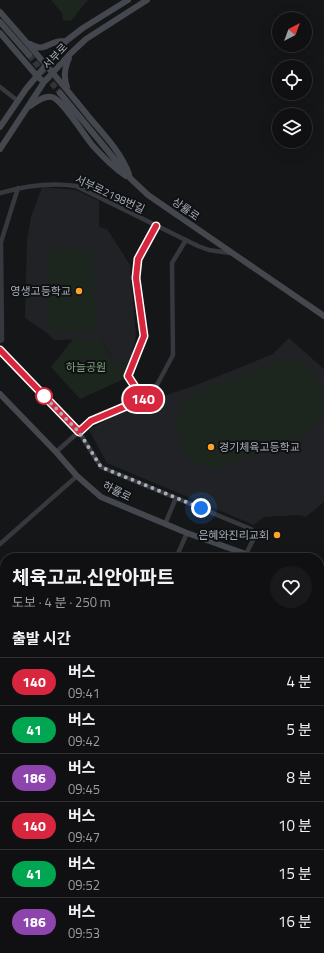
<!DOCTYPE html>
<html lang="ko">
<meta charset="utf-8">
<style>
:root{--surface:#101012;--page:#19191b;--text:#f1f3f6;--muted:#9c9d9f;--line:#303032}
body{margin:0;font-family:"Titillium Web","Noto Sans KR",sans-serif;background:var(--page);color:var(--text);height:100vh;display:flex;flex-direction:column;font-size:15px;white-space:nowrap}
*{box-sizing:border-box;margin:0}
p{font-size:13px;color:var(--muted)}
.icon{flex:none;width:22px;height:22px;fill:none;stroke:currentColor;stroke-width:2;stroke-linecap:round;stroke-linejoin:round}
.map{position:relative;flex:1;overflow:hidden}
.drawer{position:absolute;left:0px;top:553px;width:324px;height:400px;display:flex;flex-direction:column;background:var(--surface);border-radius:16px 16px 0 0;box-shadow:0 4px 16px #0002,0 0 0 1px var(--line)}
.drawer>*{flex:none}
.badge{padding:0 8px;border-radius:13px;font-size:14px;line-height:26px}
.needle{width:26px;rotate:41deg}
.fabs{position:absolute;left:272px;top:12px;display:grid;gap:8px}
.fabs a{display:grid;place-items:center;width:40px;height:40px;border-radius:50%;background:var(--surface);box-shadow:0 4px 16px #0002,0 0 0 1px var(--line);font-size:20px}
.you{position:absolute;width:20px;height:20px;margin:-10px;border:3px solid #fff;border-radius:50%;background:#1a73e8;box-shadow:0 0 0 6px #1a73e833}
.map>.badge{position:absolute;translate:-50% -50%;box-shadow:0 0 0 2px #fff}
h2{padding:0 12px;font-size:15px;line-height:36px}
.round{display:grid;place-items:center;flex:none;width:42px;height:42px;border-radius:21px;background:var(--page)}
.headline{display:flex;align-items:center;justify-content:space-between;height:68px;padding:0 12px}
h1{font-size:19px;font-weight:700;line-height:30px}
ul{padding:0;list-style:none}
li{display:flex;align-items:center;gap:12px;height:48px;padding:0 12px;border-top:1px solid var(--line)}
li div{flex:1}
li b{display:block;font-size:15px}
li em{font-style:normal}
li .badge{min-width:44px;font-weight:700;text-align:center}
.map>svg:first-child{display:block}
.built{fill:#212225}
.green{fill:#1d261e}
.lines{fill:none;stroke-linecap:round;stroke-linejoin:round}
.secondary-tunnel{stroke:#323438;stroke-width:6;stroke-dasharray:6 3;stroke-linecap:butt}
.street{stroke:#36383d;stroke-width:4.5}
.secondary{stroke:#44474d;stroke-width:6}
.line-casing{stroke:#fff;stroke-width:9}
.line{stroke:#d7263d;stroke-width:6}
.walk{stroke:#a6aeb9;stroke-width:4;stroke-dasharray:0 7.2}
.poi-dot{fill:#ffa327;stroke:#101113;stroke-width:1.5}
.stop-dot{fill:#fff;stroke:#d7263d;stroke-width:2}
.labels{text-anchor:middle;stroke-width:4;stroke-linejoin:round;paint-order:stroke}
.street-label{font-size:11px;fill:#a6aeb9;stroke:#101113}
.poi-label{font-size:11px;fill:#a6aeb9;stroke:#101113;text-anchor:end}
.park-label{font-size:11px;fill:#7da57c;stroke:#101113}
</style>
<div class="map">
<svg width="324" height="953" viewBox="0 0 324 953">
<rect width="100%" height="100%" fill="#151618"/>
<path class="built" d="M 42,187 L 76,190 L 99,201 L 99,227 L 107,229 L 130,265 L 136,336 L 130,363 L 118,363 L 113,360 L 101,339 L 54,340 L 47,333 L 25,318 L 27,240 L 31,217 Z
M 289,338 L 324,369 L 324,502 L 306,517 L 299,515 L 264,517 L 254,525 L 107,463 L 89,430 L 110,418 L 157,398 L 194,386 L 273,354 Z
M 5,707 L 5,747 L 0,745 L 0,718 Z
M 319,919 L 324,922 L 324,953 L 226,953 L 228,948 L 319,948 Z"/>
<path class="green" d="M 51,0 L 89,0 L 86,2 L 71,21 L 63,20 L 62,13 Z
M 50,247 L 93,249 L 95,331 L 49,331 Z
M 73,339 L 101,339 C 109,353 112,366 130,363 L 125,377 L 126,378 L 80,399 L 51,367 Z
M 290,359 C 315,360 324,386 323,409 C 321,418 316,426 309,433 L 218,469 C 187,470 168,436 181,409 C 184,402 188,397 195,393 L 281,360 Z
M 0,565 L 5,571 L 5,615 L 2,620 L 0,619 Z
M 119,948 L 196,948 L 193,953 L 129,953 Z"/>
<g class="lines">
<path class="secondary-tunnel" d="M 29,55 L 60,93"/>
<path class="street" d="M 0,87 L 18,101
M 0,193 C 25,186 50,182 76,186 L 198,246 L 209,250 L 230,253
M 0,341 L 2,340 L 1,242 L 18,188
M 0,350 L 79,432 L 101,467 L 251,529 L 255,536 L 246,554
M 143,399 L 128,376 L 144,336 L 136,278 L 138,259 L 156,226
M 56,452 L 91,421 L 151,396 L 173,355 L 172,263 L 186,240
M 165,524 L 176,498
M 0,544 L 77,476
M 176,558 L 187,533
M 0,628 L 5,631
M 0,688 L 5,690
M 0,708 L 5,697
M 0,798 L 5,800
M 0,883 L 5,885
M 0,919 L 5,921
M 83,948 L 96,953
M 111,953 L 113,948"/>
<path class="secondary" d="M 0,12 C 30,46 60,81 89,117 C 103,134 121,152 129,174
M 0,22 L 29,55
M 0,33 L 37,76 L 44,82
M 30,44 C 43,51 44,46 56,42 C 59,41 63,41 66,41
M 67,87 C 63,76 65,68 69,58
M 60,93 L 131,179 L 148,195 L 324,316
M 30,106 C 36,102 44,95 52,97 C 62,99 85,137 94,147 C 104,158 114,168 126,176
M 0,127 L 26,89 L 66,41 L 83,28 L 128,0
M 0,149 L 44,82 L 70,54 L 86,39 L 147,0
M 0,394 L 56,452 L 77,476 L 101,497 L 187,533 L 257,558
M 319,584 L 324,587
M 0,761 L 5,763
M 319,910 L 324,912
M 211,953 L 213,948"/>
</g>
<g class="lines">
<g class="line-casing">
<path id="line" d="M 0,350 L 79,432 L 91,421 L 143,399 L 128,376 L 144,336 L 136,278 L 138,259 L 156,226"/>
</g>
<use href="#line" class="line"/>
<path class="walk" d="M 44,396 L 40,392 L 79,432 L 101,467 L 201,508"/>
</g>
<g class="poi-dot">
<circle cx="79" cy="291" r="4"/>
<circle cx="211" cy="447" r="4"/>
<circle cx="277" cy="535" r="4"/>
</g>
<circle class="stop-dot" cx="44" cy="396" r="8"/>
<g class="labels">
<g class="street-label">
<text transform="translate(55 56) rotate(-47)" y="4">서부로</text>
<text transform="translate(110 194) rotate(25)" y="4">서부로2198번길</text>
<text transform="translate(186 209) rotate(35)" y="4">상률로</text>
<text transform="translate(117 491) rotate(27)" y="4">하률로</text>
</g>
<g class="poi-label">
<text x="71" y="295">영생고등학교</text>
<text x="219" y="451" text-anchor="start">경기체육고등학교</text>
<text x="269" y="539">은혜와진리교회</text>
</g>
<g class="park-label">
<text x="86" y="371">하늘공원</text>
</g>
</g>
</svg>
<div class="fabs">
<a><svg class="needle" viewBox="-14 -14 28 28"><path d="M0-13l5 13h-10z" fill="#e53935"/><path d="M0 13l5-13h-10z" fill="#9c9d9f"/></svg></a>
<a><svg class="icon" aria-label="locate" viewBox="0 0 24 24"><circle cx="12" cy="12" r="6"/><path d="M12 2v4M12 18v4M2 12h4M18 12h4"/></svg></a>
<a><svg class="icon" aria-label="layers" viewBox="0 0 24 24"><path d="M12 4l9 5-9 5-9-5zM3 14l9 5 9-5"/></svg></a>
</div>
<div class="you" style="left:201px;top:508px"></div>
<b class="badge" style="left:143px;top:399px;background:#d7263d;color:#fff">140</b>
<section class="drawer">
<div class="headline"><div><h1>체육고교.신안아파트</h1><p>도보 · 4 분 · 250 m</p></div><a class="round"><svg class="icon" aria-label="heart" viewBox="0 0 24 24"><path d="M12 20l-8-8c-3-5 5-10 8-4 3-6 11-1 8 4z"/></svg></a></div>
<h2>출발 시간</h2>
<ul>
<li><span class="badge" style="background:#d7263d;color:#fff">140</span><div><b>버스</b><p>09:41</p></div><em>4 분</em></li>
<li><span class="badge" style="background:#00a651;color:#fff">41</span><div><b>버스</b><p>09:42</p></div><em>5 분</em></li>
<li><span class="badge" style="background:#8e44ad;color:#fff">186</span><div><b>버스</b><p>09:45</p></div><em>8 분</em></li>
<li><span class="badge" style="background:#d7263d;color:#fff">140</span><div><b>버스</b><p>09:47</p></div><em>10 분</em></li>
<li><span class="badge" style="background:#00a651;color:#fff">41</span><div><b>버스</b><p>09:52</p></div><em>15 분</em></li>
<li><span class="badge" style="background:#8e44ad;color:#fff">186</span><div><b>버스</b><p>09:53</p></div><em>16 분</em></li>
</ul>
</section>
</div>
